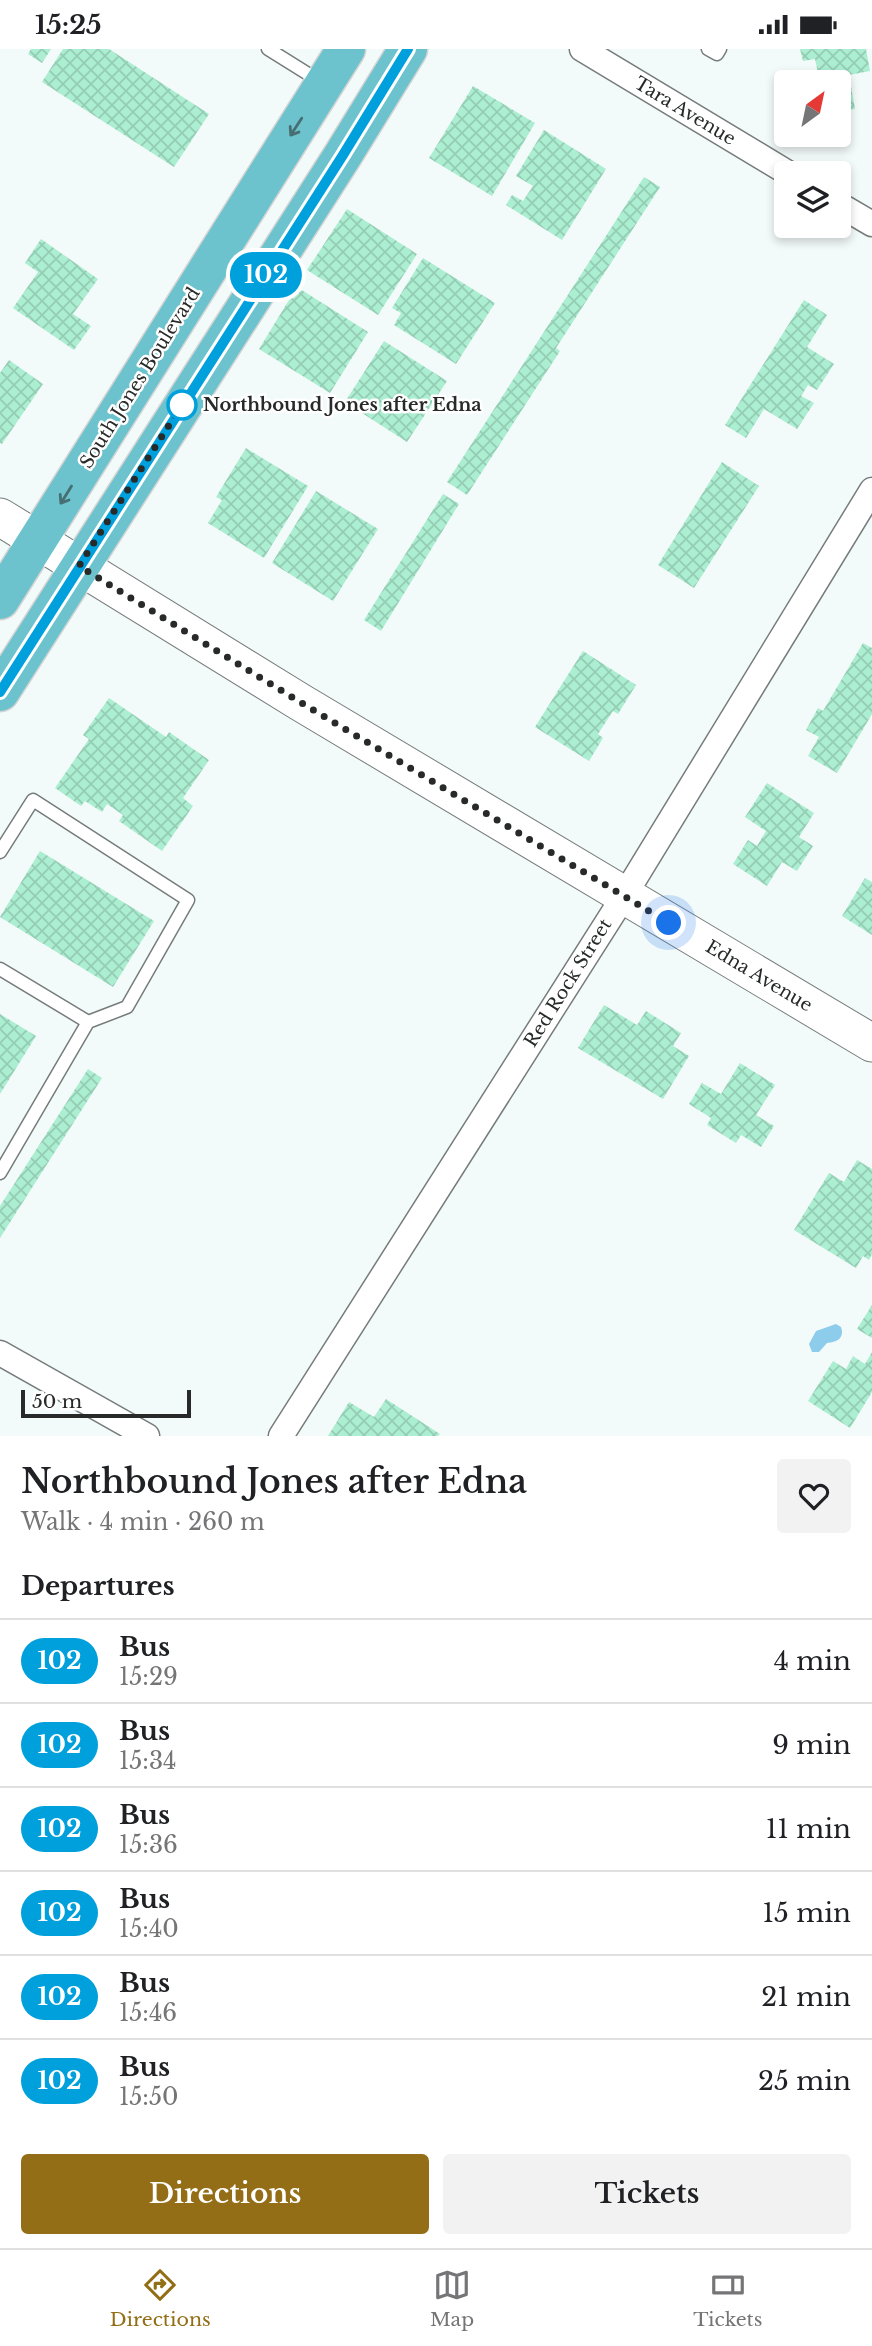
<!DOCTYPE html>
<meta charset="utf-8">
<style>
:root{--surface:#fff;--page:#f2f2f2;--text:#202124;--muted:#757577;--line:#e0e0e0;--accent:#936e16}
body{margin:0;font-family:"Libre Baskerville",serif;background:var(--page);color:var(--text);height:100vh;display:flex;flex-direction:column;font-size:26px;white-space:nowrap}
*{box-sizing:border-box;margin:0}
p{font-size:23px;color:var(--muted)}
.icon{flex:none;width:38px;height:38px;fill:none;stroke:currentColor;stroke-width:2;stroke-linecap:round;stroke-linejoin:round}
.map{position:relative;height:1387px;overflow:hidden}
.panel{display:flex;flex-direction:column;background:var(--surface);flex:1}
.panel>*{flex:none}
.badge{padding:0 14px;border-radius:23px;font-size:24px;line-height:46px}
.needle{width:46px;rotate:33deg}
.fabs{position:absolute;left:774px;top:21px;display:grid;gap:14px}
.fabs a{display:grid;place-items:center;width:77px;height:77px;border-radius:7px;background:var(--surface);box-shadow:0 4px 10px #0003;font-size:35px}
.scale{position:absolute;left:21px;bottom:18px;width:170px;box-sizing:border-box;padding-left:7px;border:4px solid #282a2a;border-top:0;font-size:19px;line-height:24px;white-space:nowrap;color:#282a2a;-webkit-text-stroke:5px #fff;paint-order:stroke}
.you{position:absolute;width:35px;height:35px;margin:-18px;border:5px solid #fff;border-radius:50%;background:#1a73e8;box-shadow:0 0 0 10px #1a73e833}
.map>.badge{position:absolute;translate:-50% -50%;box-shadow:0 0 0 4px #fff}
h2{padding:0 21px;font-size:26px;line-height:63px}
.round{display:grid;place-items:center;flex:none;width:74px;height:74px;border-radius:7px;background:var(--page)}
.summary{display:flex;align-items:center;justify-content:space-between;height:119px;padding:0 21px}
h1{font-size:33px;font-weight:600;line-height:52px}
.primary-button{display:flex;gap:14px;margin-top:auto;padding:14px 21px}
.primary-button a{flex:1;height:80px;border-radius:7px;background:var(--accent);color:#fff;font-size:28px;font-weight:600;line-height:80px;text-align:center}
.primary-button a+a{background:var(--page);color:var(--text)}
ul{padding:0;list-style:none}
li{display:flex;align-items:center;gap:21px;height:84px;padding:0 21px;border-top:2px solid var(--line)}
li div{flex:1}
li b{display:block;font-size:26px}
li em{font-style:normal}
li .badge{min-width:77px;font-weight:700;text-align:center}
.status{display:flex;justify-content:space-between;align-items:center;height:49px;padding:0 35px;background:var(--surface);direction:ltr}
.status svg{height:19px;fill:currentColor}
.tab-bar{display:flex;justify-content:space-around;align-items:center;height:98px;border-top:2px solid var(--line);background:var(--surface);font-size:19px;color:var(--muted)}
.tab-bar a{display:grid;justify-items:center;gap:4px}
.tab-bar .current{color:var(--accent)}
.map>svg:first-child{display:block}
.water{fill:#8dcceb}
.building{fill:url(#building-cross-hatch)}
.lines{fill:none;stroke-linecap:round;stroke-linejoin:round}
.lane-casing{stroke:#767c7b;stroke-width:15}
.street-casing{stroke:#767c7b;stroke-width:27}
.secondary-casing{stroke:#767c7b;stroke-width:39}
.primary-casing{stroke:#d4d4d4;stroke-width:41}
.lane{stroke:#fff;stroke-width:12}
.street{stroke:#fff;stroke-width:24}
.secondary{stroke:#fff;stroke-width:37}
.primary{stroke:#6dc3cd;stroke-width:38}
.oneway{stroke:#476f73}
.line-casing{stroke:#fff;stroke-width:16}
.line{stroke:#00a0dc;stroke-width:10}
.walk{stroke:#282a2a;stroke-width:7;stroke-dasharray:0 12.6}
.stop-dot{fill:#fff;stroke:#00a0dc;stroke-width:3.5}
.labels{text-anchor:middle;stroke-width:5;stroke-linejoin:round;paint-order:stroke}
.street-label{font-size:18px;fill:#282a2a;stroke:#fff}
.stop-label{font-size:18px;font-weight:bold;fill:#282a2a;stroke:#fff;text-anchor:start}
</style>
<div class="status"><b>15:25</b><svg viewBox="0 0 49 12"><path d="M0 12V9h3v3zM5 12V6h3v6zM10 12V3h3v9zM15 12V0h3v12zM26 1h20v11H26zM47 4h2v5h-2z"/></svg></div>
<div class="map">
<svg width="872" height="1387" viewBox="0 0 872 1387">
<defs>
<pattern id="building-cross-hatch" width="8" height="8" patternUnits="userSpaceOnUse" patternTransform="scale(1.75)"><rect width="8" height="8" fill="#aceed2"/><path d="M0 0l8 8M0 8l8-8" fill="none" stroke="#94ccb4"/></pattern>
</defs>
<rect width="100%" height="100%" fill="#f3fbfa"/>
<path class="water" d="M 836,1275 L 841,1278 C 845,1290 836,1293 827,1294 L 819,1303 L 812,1303 L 809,1295 L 816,1282 Z"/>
<path class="building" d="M 31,0 L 51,0 L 42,14 L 28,5 Z
M 63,0 L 109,0 L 209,65 L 174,118 L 42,33 Z
M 800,0 L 866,0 L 870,22 L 849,26 L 855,60 L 838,63 L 838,33 L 820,33 L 815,10 L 803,12 Z
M 473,37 L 535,74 L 492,147 L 429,109 Z
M 544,81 L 606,120 L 562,191 L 506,156 L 512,146 L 523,152 L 533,137 L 516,127 Z
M 644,128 L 660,138 L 556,299 L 560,302 L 467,446 L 447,433 Z
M 347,160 L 417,205 L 378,266 L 307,221 Z
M 41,190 L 98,230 L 73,265 L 91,277 L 74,301 L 13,259 L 38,223 L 25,214 Z
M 423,209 L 495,254 L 456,315 L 394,276 L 401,264 L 392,259 Z
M 297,238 L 368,283 L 330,344 L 259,300 Z
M 804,251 L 827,266 L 807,298 L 834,315 L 817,341 L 808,336 L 801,347 L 814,354 L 797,380 L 764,360 L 746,389 L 725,376 Z
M 384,292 L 447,332 L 407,393 L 345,353 Z
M 9,311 L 43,335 L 2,395 L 0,394 L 0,324 Z
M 246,399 L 308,437 L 264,509 L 208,474 L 222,451 L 216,448 Z
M 722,413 L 759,437 L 694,539 L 658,516 Z
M 316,442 L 378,480 L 333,552 L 272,514 Z
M 443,445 L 459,455 L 381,582 L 364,571 Z
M 863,594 L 872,599 L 872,665 L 837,724 L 808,707 L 819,688 L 806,681 L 818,659 L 823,662 Z
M 583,602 L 636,636 L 618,665 L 613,662 L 598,685 L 603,689 L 589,712 L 535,678 Z
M 109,649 L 166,688 L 169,683 L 209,711 L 183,749 L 193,757 L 162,802 L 119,772 L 123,766 L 107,755 L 102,763 L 85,752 L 81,757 L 55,739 L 89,690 L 83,686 Z
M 767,734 L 814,764 L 799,788 L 813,797 L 797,822 L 782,813 L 767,837 L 733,815 L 748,791 L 757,797 L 766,782 L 745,768 Z
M 40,802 L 154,872 L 113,938 L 0,868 Z
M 865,829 L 872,833 L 872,886 L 842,867 Z
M 604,956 L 637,976 L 646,962 L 681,984 L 673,997 L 689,1007 L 663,1050 L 578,999 Z
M 0,965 L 36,987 L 0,1045 Z
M 740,1014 L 775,1036 L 756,1066 L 774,1077 L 761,1098 L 741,1086 L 736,1094 L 707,1076 L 711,1069 L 689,1055 L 702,1034 L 721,1045 Z
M 88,1020 L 102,1029 L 0,1189 L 0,1157 Z
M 857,1111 L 872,1120 L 872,1205 L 869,1211 L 863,1207 L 856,1219 L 794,1181 L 829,1124 L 844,1133 Z
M 872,1256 L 872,1289 L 857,1280 Z
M 872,1303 L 872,1343 L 850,1379 L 808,1352 L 833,1312 L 846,1320 L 853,1307 L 865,1315 Z
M 386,1350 L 440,1385 L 438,1387 L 328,1387 L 349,1353 L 374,1368 Z"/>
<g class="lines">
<g class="lane-casing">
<path id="lane" d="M 268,0 L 321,33
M 708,0 L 717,5 L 720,0
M 0,803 L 33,751 L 188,851 L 127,958 L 88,973 L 0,920
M 0,1124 L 88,973"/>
</g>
<g class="street-casing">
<path id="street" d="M 582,0 L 788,124
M 838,155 L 872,175
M 0,1304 L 147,1387
M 281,1387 L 624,847 L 872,441"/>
</g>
<g class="secondary-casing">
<path id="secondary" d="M 0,468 L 300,653 L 872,994"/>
</g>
<g class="primary-casing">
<path id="primary" d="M 0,551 L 346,0
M 0,643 L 343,106 L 408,0"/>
</g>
<use href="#lane" class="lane"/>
<use href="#street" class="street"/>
<use href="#secondary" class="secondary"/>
<use href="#primary" class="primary"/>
</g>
<defs><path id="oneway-shaft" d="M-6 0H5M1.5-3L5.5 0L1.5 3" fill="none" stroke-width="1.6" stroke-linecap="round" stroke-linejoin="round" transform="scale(1.75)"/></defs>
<g class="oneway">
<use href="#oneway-shaft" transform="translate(296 78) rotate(123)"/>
<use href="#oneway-shaft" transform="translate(66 446) rotate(122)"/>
</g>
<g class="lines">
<g class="line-casing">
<path id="line" d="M 0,643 L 343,106 L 408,0"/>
</g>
<use href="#line" class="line"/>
<path class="walk" d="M 182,356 L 79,517 L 300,653 L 669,874"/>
</g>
<circle class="stop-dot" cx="182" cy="356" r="14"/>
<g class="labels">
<g class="street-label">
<text transform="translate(685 62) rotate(31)" y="6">Tara Avenue</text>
<text transform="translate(140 329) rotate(-58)" y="6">South Jones Boulevard</text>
<text transform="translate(759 927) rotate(31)" y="6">Edna Avenue</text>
<text transform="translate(568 934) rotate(-58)" y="6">Red Rock Street</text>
</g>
<g class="stop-label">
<text x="203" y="362">Northbound Jones after Edna</text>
</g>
</g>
</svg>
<div class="fabs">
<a><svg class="needle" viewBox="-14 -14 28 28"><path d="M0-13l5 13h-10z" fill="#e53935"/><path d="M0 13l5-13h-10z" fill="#757577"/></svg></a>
<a><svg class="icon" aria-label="layers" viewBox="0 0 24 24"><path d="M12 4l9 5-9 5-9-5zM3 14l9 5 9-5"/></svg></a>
</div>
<div class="scale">50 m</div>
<div class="you" style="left:669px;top:874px"></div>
<b class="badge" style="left:266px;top:226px;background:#00a0dc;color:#fff">102</b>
</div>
<section class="panel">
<div class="summary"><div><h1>Northbound Jones after Edna</h1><p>Walk · 4 min · 260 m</p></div><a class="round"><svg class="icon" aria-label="heart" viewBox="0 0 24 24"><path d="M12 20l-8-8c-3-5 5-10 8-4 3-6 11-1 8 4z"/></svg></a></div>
<h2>Departures</h2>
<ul>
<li><span class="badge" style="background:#00a0dc;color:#fff">102</span><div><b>Bus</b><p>15:29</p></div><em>4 min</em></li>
<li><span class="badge" style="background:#00a0dc;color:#fff">102</span><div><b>Bus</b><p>15:34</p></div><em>9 min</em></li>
<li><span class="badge" style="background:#00a0dc;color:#fff">102</span><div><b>Bus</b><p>15:36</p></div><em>11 min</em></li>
<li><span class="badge" style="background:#00a0dc;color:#fff">102</span><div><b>Bus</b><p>15:40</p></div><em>15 min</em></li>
<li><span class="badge" style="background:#00a0dc;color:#fff">102</span><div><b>Bus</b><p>15:46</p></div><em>21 min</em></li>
<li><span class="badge" style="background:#00a0dc;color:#fff">102</span><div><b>Bus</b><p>15:50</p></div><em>25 min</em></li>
</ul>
<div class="primary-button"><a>Directions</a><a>Tickets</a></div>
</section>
<nav class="tab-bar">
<a class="current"><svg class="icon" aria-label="directions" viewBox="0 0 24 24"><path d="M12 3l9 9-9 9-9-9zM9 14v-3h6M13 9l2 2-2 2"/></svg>Directions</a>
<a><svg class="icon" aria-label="map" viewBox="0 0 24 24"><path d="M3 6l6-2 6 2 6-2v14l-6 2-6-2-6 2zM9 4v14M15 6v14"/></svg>Map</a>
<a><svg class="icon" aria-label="tickets" viewBox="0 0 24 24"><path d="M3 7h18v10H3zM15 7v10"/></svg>Tickets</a>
</nav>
